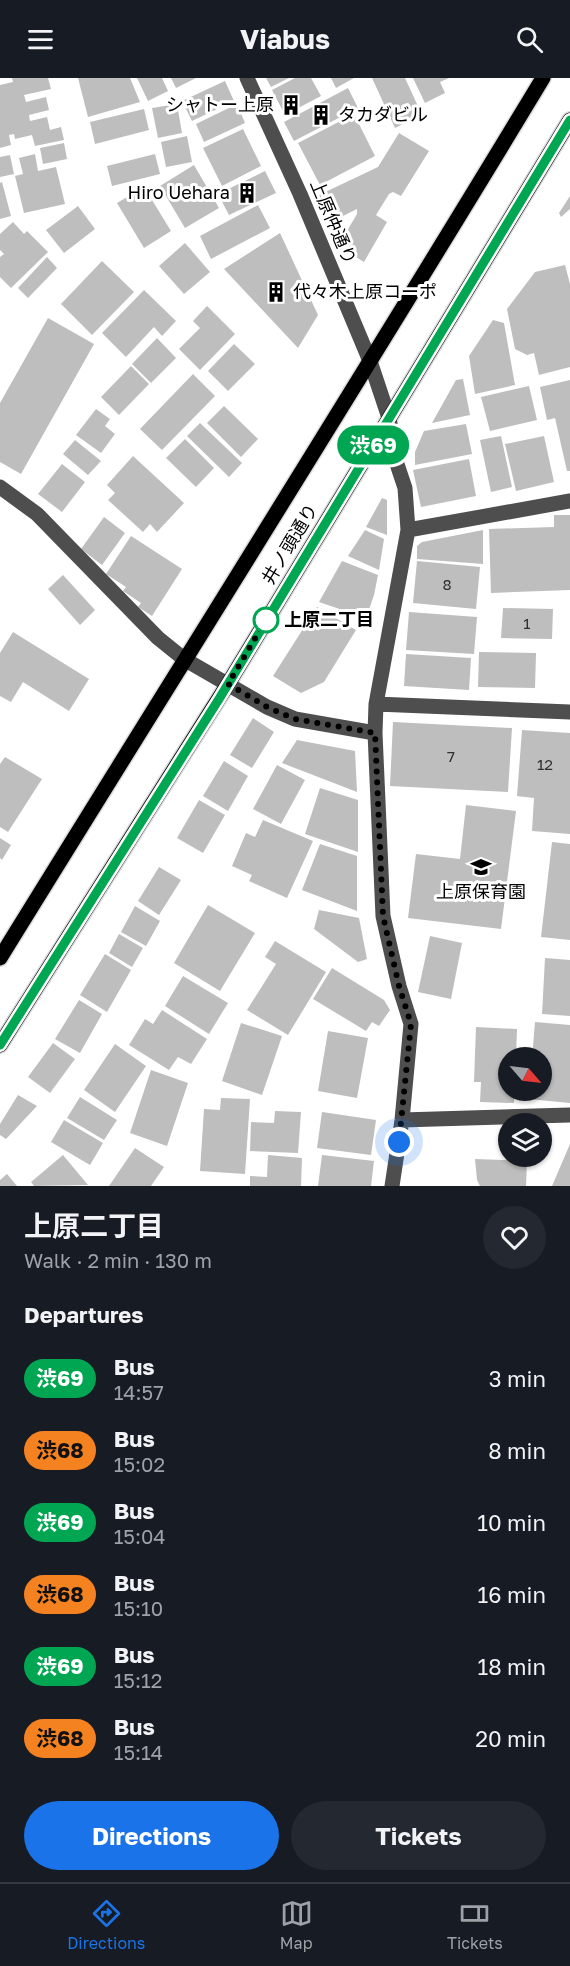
<!DOCTYPE html>
<meta charset="utf-8">
<style>
:root{--surface:#171b24;--page:#242831;--text:#f1f3f6;--muted:#9ea1a6;--line:#363941;--accent:#1a73e8}
body{margin:0;font-family:"Golos Text","Noto Sans JP",sans-serif;background:var(--page);color:var(--text);height:100vh;display:flex;flex-direction:column;font-size:22px;white-space:nowrap}
*{box-sizing:border-box;margin:0}
p{font-size:20px;color:var(--muted)}
.icon{flex:none;width:33px;height:33px;fill:none;stroke:currentColor;stroke-width:2;stroke-linecap:round;stroke-linejoin:round}
.map{position:relative;height:1108px;overflow:hidden}
.drawer{display:flex;flex-direction:column;background:var(--surface);flex:1}
.drawer>*{flex:none}
.badge{padding:0 12px;border-radius:20px;font-size:21px;line-height:39px}
.needle{width:39px;rotate:118deg}
.tools{position:absolute;left:498px;top:969px;display:grid;gap:12px}
.tools a{display:grid;place-items:center;width:54px;height:54px;border-radius:50%;background:var(--surface);box-shadow:0 2px 4px #0004;font-size:30px}
.you{position:absolute;width:30px;height:30px;margin:-15px;border:4px solid #fff;border-radius:50%;background:#1a73e8;box-shadow:0 0 0 9px #1a73e833}
.map>.badge{position:absolute;translate:-50% -50%;box-shadow:0 0 0 3px #fff}
h2{padding:0 24px;font-size:22px;line-height:54px}
.round{display:grid;place-items:center;flex:none;width:63px;height:63px;border-radius:32px;background:var(--page)}
.head{display:flex;align-items:center;justify-content:space-between;height:102px;padding:0 24px}
h1{font-size:28px;font-weight:700;line-height:45px}
.primary-button{display:flex;gap:12px;margin-top:auto;padding:12px 24px}
.primary-button a{flex:1;height:69px;border-radius:36px;background:var(--accent);color:#fff;font-size:24px;font-weight:700;line-height:69px;text-align:center}
.primary-button a+a{background:var(--page);color:var(--text)}
ul{padding:0;list-style:none}
li{display:flex;align-items:center;gap:18px;height:72px;padding:0 24px}
li div{flex:1}
li b{display:block;font-size:22px}
li em{font-style:normal}
li .badge{min-width:66px;font-weight:700;text-align:center}
header{display:flex;justify-content:space-between;align-items:center;height:78px;padding:0 24px;background:var(--surface);font-size:27px;font-weight:700}
.tabs{display:flex;justify-content:space-around;align-items:center;height:84px;border-top:2px solid var(--line);background:var(--surface);font-size:16px;color:var(--muted)}
.tabs a{display:grid;justify-items:center;gap:3px}
.tabs .selected{color:var(--accent)}
.map>svg:first-child{display:block}
.building{fill:#bebebe}
.lines{fill:none;stroke-linecap:round;stroke-linejoin:round}
.major-casing{stroke:#dbdbdb;stroke-width:18}
.minor{stroke:#4e4e4e;stroke-width:15}
.major{stroke:#000;stroke-width:15}
.line-casing{stroke:#fff;stroke-width:14}
.line{stroke:#00a651;stroke-width:9}
.walk{stroke:#000;stroke-width:6;stroke-dasharray:0 10.8}
.stop-dot{fill:#fff;stroke:#00a651;stroke-width:3}
.labels{text-anchor:middle;stroke-width:6;stroke-linejoin:round;paint-order:stroke}
.number-label{font-size:15px;fill:#303030}
.poi-label{font-size:18px;fill:#000;stroke:#fff;text-anchor:end}
.street-label{font-size:18px;fill:#000;stroke:#fff}
.stop-label{font-size:18px;font-weight:bold;fill:#000;stroke:#fff;text-anchor:start}
</style>
<header><svg class="icon" aria-label="menu" viewBox="0 0 24 24"><path d="M4 6h16M4 12h16M4 18h16"/></svg>Viabus<svg class="icon" aria-label="search" viewBox="0 0 24 24"><circle cx="10" cy="10" r="6"/><path d="M15 15l6 6"/></svg></header>
<div class="map">
<svg width="570" height="1108" viewBox="0 0 570 1108">
<rect width="100%" height="100%" fill="#fff"/>
<path class="building" d="M 12,0 L 48,0 L 51,11 L 24,17 L 26,24 L 46,19 L 49,32 L 29,37 L 30,43 L 47,39 L 50,52 L 61,49 L 64,62 L 35,68 L 32,57 L 15,61 L 14,56 L 9,57 L 11,67 L 0,70 L 0,7 L 13,4 Z
M 78,0 L 130,0 L 140,24 L 88,39 Z
M 137,0 L 162,0 L 168,13 L 148,23 Z
M 171,0 L 196,0 L 176,10 Z
M 266,0 L 289,0 L 271,9 Z
M 295,0 L 311,0 L 321,18 L 285,37 L 272,12 Z
M 331,0 L 354,0 L 336,10 Z
M 372,0 L 405,0 L 422,37 L 395,50 Z
M 413,0 L 449,0 L 440,4 L 445,15 L 425,25 Z
M 225,3 L 234,23 L 192,43 L 182,23 Z
M 348,10 L 358,30 L 294,63 L 284,44 Z
M 177,26 L 182,55 L 158,60 L 152,30 Z
M 237,26 L 245,45 L 204,64 L 196,46 Z
M 144,31 L 149,52 L 95,66 L 90,44 Z
M 354,36 L 375,78 L 320,107 L 298,65 Z
M 243,51 L 261,88 L 222,108 L 203,70 Z
M 399,55 L 429,73 L 401,118 L 393,114 L 389,116 L 376,137 L 387,144 L 364,184 L 338,168 L 357,136 L 357,131 L 331,144 L 319,117 L 378,89 Z
M 187,58 L 192,84 L 166,89 L 161,64 Z
M 64,65 L 67,81 L 43,86 L 40,70 Z
M 35,76 L 38,93 L 56,89 L 65,126 L 24,135 L 15,98 L 23,96 L 19,80 Z
M 155,76 L 160,96 L 112,108 L 107,88 Z
M 10,77 L 14,96 L 0,99 L 0,79 Z
M 194,87 L 219,130 L 185,150 L 160,108 Z
M 265,93 L 276,115 L 229,137 L 218,116 Z
M 2,104 L 11,138 L 0,141 L 0,105 Z
M 144,109 L 171,153 L 144,170 L 117,125 Z
M 570,118 L 570,131 L 561,139 L 559,135 Z
M 258,127 L 270,150 L 211,181 L 200,158 Z
M 78,128 L 95,151 L 64,175 L 46,152 Z
M 13,144 L 24,156 L 27,153 L 48,174 L 11,210 L 0,199 L 0,179 L 4,176 L 0,172 L 0,156 Z
M 280,155 L 318,237 L 298,270 L 224,191 Z
M 185,165 L 210,194 L 184,216 L 159,188 Z
M 47,179 L 57,190 L 28,220 L 18,210 Z
M 102,183 L 134,214 L 92,257 L 61,226 Z
M 565,187 L 570,206 L 570,289 L 539,297 L 534,275 L 527,277 L 515,271 L 507,231 L 535,194 Z
M 144,212 L 176,243 L 162,258 L 154,249 L 126,279 L 102,255 Z
M 207,228 L 235,256 L 200,292 L 179,271 L 200,250 L 193,243 Z
M 48,240 L 94,266 L 21,396 L 0,384 L 0,325 Z
M 493,242 L 504,245 L 515,307 L 475,316 L 469,278 Z
M 157,260 L 176,280 L 151,305 L 132,286 Z
M 234,266 L 255,286 L 228,313 L 208,293 Z
M 131,288 L 149,306 L 119,337 L 101,319 Z
M 193,296 L 215,318 L 162,372 L 140,351 Z
M 463,301 L 470,337 L 432,345 L 456,302 Z
M 570,302 L 570,393 L 567,393 L 555,340 L 547,342 L 540,309 Z
M 529,308 L 537,342 L 490,353 L 481,319 Z
M 224,328 L 258,361 L 241,379 L 207,345 Z
M 96,331 L 110,341 L 105,348 L 115,356 L 101,375 L 76,357 Z
M 200,345 L 242,385 L 229,399 L 187,358 Z
M 466,346 L 472,376 L 415,387 L 415,374 L 424,353 Z
M 501,358 L 512,409 L 491,414 L 480,362 Z
M 544,358 L 554,404 L 516,413 L 505,366 Z
M 185,361 L 214,390 L 196,409 L 166,380 Z
M 75,362 L 101,383 L 88,397 L 63,376 Z
M 133,378 L 184,425 L 157,454 L 150,446 L 143,454 L 108,422 L 115,415 L 107,407 Z
M 469,381 L 476,418 L 421,429 L 413,392 Z
M 62,386 L 85,404 L 62,434 L 38,416 Z
M 382,420 L 387,422 L 387,457 L 366,449 Z
M 554,437 L 570,437 L 570,512 L 491,515 L 489,451 L 554,449 Z
M 104,439 L 125,455 L 102,487 L 81,471 Z
M 365,452 L 384,461 L 379,492 L 348,478 Z
M 483,452 L 483,486 L 417,481 L 417,468 L 422,464 Z
M 131,458 L 182,491 L 152,538 L 138,529 L 141,525 L 123,513 L 126,509 L 106,496 Z
M 342,483 L 378,497 L 374,517 L 366,540 L 319,524 Z
M 417,483 L 480,489 L 476,531 L 413,525 Z
M 63,497 L 95,532 L 80,547 L 48,511 Z
M 317,529 L 356,552 L 324,604 L 301,615 L 273,598 Z
M 503,530 L 553,531 L 552,561 L 501,560 Z
M 409,534 L 477,539 L 474,576 L 406,572 Z
M 13,554 L 89,601 L 69,633 L 23,604 L 11,624 L 0,618 L 0,575 Z
M 479,574 L 536,575 L 535,610 L 478,609 Z
M 406,576 L 471,580 L 469,612 L 404,608 Z
M 253,640 L 274,654 L 252,690 L 230,677 Z
M 393,644 L 512,650 L 508,714 L 390,708 Z
M 522,652 L 570,655 L 570,756 L 532,753 L 534,720 L 517,718 Z
M 297,662 L 355,673 L 357,714 L 282,685 Z
M 5,679 L 42,701 L 8,754 L 0,749 L 0,686 Z
M 224,683 L 248,698 L 228,733 L 203,718 Z
M 277,687 L 305,702 L 281,746 L 253,731 Z
M 320,710 L 358,722 L 358,774 L 305,756 Z
M 199,722 L 225,737 L 203,775 L 177,760 Z
M 466,727 L 516,733 L 501,851 L 408,840 L 416,776 L 460,781 Z
M 263,742 L 313,763 L 287,820 L 249,803 L 252,797 L 232,788 L 246,755 L 255,759 Z
M 0,760 L 11,767 L 2,782 L 0,780 Z
M 552,764 L 570,766 L 570,862 L 541,859 Z
M 320,766 L 357,778 L 357,833 L 302,812 Z
M 159,789 L 181,802 L 159,837 L 138,823 Z
M 208,827 L 255,855 L 220,913 L 174,885 Z
M 135,828 L 160,843 L 146,868 L 121,854 Z
M 319,832 L 359,840 L 367,881 L 358,884 L 314,851 Z
M 119,856 L 143,870 L 132,889 L 109,875 Z
M 430,858 L 462,865 L 451,921 L 418,914 Z
M 275,863 L 326,894 L 288,957 L 247,932 L 276,886 L 265,879 Z
M 105,876 L 131,892 L 107,934 L 80,917 Z
M 545,880 L 570,882 L 570,938 L 542,936 Z
M 332,890 L 384,922 L 390,932 L 379,948 L 372,944 L 366,953 L 313,921 Z
M 183,898 L 228,925 L 209,956 L 165,928 Z
M 79,922 L 102,936 L 80,975 L 55,961 Z
M 162,932 L 207,961 L 191,986 L 178,979 L 169,992 L 129,967 L 145,941 L 153,946 Z
M 535,944 L 570,947 L 570,1025 L 528,1021 L 529,1012 L 542,1012 L 542,980 L 532,980 Z
M 241,945 L 282,958 L 262,1017 L 222,1003 Z
M 476,949 L 517,951 L 516,980 L 508,980 L 508,1012 L 514,1012 L 514,1025 L 480,1024 L 481,1004 L 474,1004 Z
M 328,953 L 368,960 L 357,1020 L 318,1013 Z
M 53,965 L 75,981 L 50,1015 L 28,999 Z
M 115,966 L 146,988 L 115,1034 L 84,1012 Z
M 151,992 L 188,1005 L 167,1068 L 130,1055 Z
M 18,1017 L 37,1028 L 6,1061 L 0,1057 L 0,1046 Z
M 80,1019 L 117,1042 L 104,1062 L 67,1040 Z
M 221,1020 L 250,1021 L 245,1096 L 200,1093 L 204,1031 L 220,1032 Z
M 275,1033 L 301,1034 L 298,1075 L 250,1073 L 251,1044 L 274,1045 Z
M 322,1034 L 376,1042 L 371,1077 L 317,1070 Z
M 64,1042 L 103,1065 L 90,1087 L 51,1064 Z
M 570,1066 L 570,1108 L 552,1108 Z
M 135,1070 L 164,1089 L 151,1108 L 109,1108 Z
M 63,1077 L 88,1107 L 34,1108 L 31,1104 Z
M 268,1077 L 302,1080 L 301,1108 L 250,1108 L 250,1098 L 267,1099 Z
M 322,1077 L 374,1083 L 371,1108 L 318,1108 Z
M 475,1081 L 527,1083 L 526,1108 L 480,1108 L 477,1102 Z
M 7,1096 L 17,1108 L 0,1108 L 0,1102 Z"/>
<g class="lines">
<g class="major-casing">
<path id="major" d="M 0,880 C 181,587 365,295 543,0
M 0,967 L 228,606 L 570,42"/>
</g>
<path class="minor" d="M 247,0 L 300,116 L 370,283 L 389,340 L 396,383 L 405,410 L 408,452 L 376,626 L 375,655 L 383,838 L 399,908 L 411,946 L 402,1042 L 392,1108
M 0,409 L 37,436 L 158,560 L 184,581 L 267,629 L 295,641 L 375,655
M 408,452 L 570,423
M 376,626 L 570,634
M 402,1042 L 570,1037"/>
<use href="#major" class="major"/>
</g>
<g class="lines">
<g class="line-casing">
<path id="line" d="M 0,967 L 219,621 L 570,42"/>
</g>
<use href="#line" class="line"/>
<path class="walk" d="M 266,542 L 228,606 L 267,629 L 295,641 L 375,655 L 383,838 L 399,908 L 411,946 L 399,1064"/>
</g>
<defs>
<g id="building-bare" transform="scale(1.62)"><path d="M-4-6H4V6H1V3H-1V6H-4ZM-2.5-4.3h1.7v1.8h-1.7ZM.8-4.3h1.7v1.8H.8ZM-2.5-1h1.7V.8h-1.7ZM.8-1h1.7V.8H.8Z" fill="#000" stroke="#fff" stroke-width="2.5" paint-order="stroke"/></g>
<g id="school-bare" transform="scale(1.62)"><path d="M0-5L7-2L0 1L-7-2ZM-4 1L0 2.5L4 1V4Q0 6-4 4Z" fill="#000" stroke="#fff" stroke-width="2.5" paint-order="stroke"/></g>
</defs>
<g fill-rule="evenodd">
<use href="#building-bare" x="291" y="27"/>
<use href="#building-bare" x="321" y="37"/>
<use href="#building-bare" x="247" y="115"/>
<use href="#building-bare" x="276" y="214"/>
<use href="#school-bare" x="481" y="789"/>
</g>
<circle class="stop-dot" cx="266" cy="542" r="12"/>
<g class="labels">
<g class="number-label">
<text x="447" y="512">8</text>
<text x="527" y="551">1</text>
<text x="451" y="684">7</text>
<text x="545" y="692">12</text>
</g>
<g class="poi-label">
<text x="274" y="33">シャトー上原</text>
<text x="338" y="43" text-anchor="start">タカダビル</text>
<text x="230" y="121">Hiro Uehara</text>
<text x="293" y="220" text-anchor="start">代々木上原コーポ</text>
<text x="481" y="820" text-anchor="middle">上原保育園</text>
</g>
<g class="street-label">
<text transform="translate(333 144) rotate(67)" y="6">上原仲通り</text>
<text transform="translate(290 466) rotate(-59)" y="6">井ノ頭通り</text>
</g>
<g class="stop-label">
<text x="284" y="548">上原二丁目</text>
</g>
</g>
</svg>
<div class="tools">
<a><svg class="needle" viewBox="-14 -14 28 28"><path d="M0-13l5 13h-10z" fill="#e53935"/><path d="M0 13l5-13h-10z" fill="#9ea1a6"/></svg></a>
<a><svg class="icon" aria-label="layers" viewBox="0 0 24 24"><path d="M12 4l9 5-9 5-9-5zM3 14l9 5 9-5"/></svg></a>
</div>
<div class="you" style="left:399px;top:1064px"></div>
<b class="badge" style="left:373px;top:367px;background:#00a651;color:#fff">渋69</b>
</div>
<section class="drawer">
<div class="head"><div><h1>上原二丁目</h1><p>Walk · 2 min · 130 m</p></div><a class="round"><svg class="icon" aria-label="heart" viewBox="0 0 24 24"><path d="M12 20l-8-8c-3-5 5-10 8-4 3-6 11-1 8 4z"/></svg></a></div>
<h2>Departures</h2>
<ul>
<li><span class="badge" style="background:#00a651;color:#fff">渋69</span><div><b>Bus</b><p>14:57</p></div><em>3 min</em></li>
<li><span class="badge" style="background:#f58220;color:#111">渋68</span><div><b>Bus</b><p>15:02</p></div><em>8 min</em></li>
<li><span class="badge" style="background:#00a651;color:#fff">渋69</span><div><b>Bus</b><p>15:04</p></div><em>10 min</em></li>
<li><span class="badge" style="background:#f58220;color:#111">渋68</span><div><b>Bus</b><p>15:10</p></div><em>16 min</em></li>
<li><span class="badge" style="background:#00a651;color:#fff">渋69</span><div><b>Bus</b><p>15:12</p></div><em>18 min</em></li>
<li><span class="badge" style="background:#f58220;color:#111">渋68</span><div><b>Bus</b><p>15:14</p></div><em>20 min</em></li>
</ul>
<div class="primary-button"><a>Directions</a><a>Tickets</a></div>
</section>
<nav class="tabs">
<a class="selected"><svg class="icon" aria-label="directions" viewBox="0 0 24 24"><path d="M12 3l9 9-9 9-9-9zM9 14v-3h6M13 9l2 2-2 2"/></svg>Directions</a>
<a><svg class="icon" aria-label="map" viewBox="0 0 24 24"><path d="M3 6l6-2 6 2 6-2v14l-6 2-6-2-6 2zM9 4v14M15 6v14"/></svg>Map</a>
<a><svg class="icon" aria-label="tickets" viewBox="0 0 24 24"><path d="M3 7h18v10H3zM15 7v10"/></svg>Tickets</a>
</nav>
